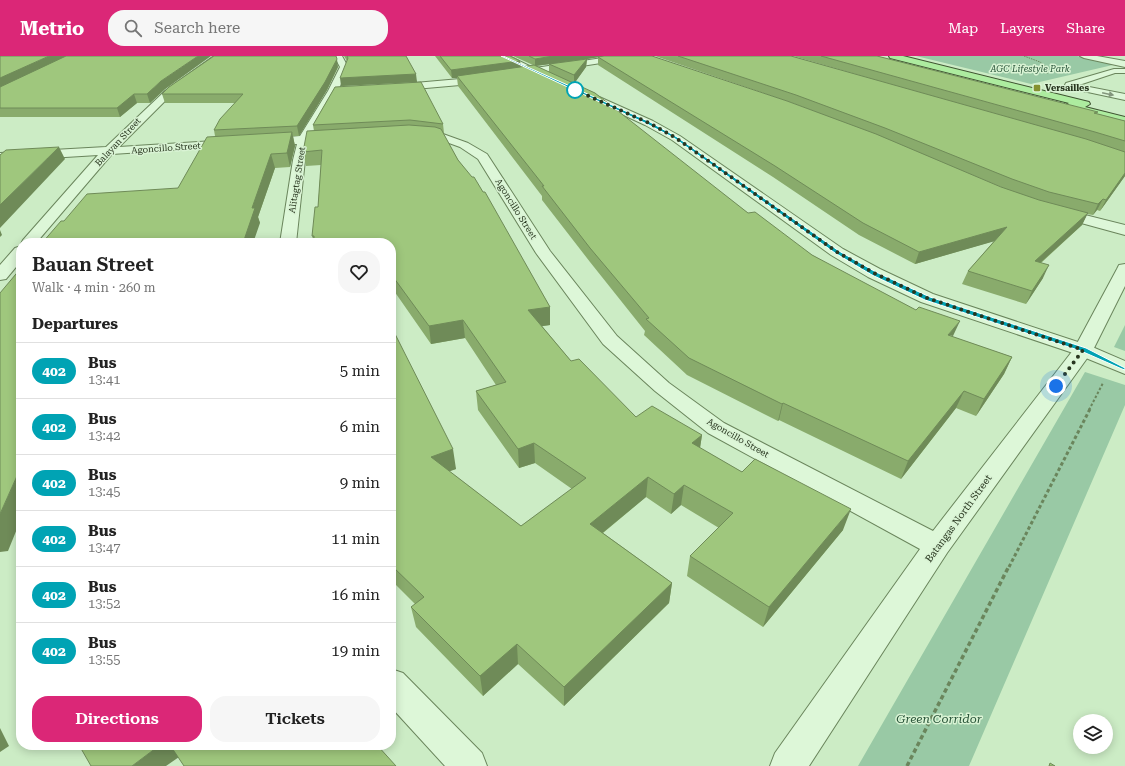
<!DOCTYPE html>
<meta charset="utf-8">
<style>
:root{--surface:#fff;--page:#f6f6f6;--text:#222;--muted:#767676;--line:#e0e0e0;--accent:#db2777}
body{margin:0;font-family:"Roboto Serif",serif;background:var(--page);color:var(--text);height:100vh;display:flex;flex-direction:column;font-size:15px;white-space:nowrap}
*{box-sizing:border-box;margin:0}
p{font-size:13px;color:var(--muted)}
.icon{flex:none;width:22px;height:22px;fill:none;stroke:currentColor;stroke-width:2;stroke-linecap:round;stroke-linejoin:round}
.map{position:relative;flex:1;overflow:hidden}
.details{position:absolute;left:16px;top:182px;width:380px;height:512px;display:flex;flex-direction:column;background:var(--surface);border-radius:16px;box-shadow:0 2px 10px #0003}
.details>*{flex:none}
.badge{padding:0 8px;border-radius:13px;font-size:14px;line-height:26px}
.buttons{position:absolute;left:1073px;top:658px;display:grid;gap:8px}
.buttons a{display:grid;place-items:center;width:40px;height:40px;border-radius:50%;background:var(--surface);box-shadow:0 2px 10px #0003;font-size:20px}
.you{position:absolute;width:20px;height:20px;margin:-10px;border:3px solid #fff;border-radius:50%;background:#1a73e8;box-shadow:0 0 0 6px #1a73e833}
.map>.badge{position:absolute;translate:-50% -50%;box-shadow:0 0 0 2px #fff}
h2{padding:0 16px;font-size:15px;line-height:36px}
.round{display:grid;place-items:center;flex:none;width:42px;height:42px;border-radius:16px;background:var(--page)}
.summary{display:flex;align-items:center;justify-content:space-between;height:68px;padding:0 16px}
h1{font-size:19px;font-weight:600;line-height:30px}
.action{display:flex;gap:8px;margin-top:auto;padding:8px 16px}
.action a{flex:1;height:46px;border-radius:16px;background:var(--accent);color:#fff;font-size:16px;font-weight:600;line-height:46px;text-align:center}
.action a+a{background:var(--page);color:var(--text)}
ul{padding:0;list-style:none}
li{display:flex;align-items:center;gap:12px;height:56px;padding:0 16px;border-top:1px solid var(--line)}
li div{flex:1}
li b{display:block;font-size:15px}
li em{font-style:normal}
li .badge{min-width:44px;font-weight:700;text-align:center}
header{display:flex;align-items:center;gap:24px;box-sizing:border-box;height:56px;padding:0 20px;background:var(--accent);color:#fff}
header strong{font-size:19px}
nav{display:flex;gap:22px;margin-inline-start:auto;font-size:14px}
.search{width:280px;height:36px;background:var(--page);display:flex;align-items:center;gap:10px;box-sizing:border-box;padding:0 14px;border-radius:16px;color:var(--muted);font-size:15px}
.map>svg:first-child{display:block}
.green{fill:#99c9a5}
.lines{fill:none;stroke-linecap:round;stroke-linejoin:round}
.service-casing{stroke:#6a855c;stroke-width:2}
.minor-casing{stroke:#6a855c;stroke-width:2}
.tertiary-casing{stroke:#6a855c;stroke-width:2}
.primary-casing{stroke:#3e5330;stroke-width:2}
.path-far3{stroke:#6a855c;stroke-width:1;stroke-dasharray:1.5 1;stroke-linecap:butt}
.path-far2{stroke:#6a855c;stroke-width:2;stroke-dasharray:2.5 2;stroke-linecap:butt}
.path-far1{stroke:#6a855c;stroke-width:3;stroke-dasharray:3.5 2.5;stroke-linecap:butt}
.path{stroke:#6a855c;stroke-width:3.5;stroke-dasharray:4.5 3;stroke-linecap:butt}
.service{fill:#ddf7d8;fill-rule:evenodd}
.minor{fill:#ddf7d8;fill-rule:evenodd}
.tertiary{fill:#ddf7d8;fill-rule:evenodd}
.primary{fill:#adec9f;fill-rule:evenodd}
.wall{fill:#89ab6c;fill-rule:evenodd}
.shaded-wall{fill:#6f8b58}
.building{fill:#9fc77d;stroke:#6f8b58}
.oneway{fill:#82967c}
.line{fill:#00a3b4;stroke:#fff}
.walk{stroke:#28361f;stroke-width:4;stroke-dasharray:0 7.2}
.poi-dot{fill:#859130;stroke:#d9f3d4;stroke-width:1.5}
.stop-dot{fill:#fff;stroke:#00a3b4;stroke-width:2}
.labels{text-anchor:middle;stroke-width:3;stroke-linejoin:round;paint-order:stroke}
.far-park-label{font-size:9px;font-style:italic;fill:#275237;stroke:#d9f3d4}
.far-poi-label{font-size:9px;font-weight:bold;fill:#28361f;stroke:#d9f3d4;text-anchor:start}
.far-street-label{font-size:9px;fill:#28361f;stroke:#d9f3d4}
.street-label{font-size:10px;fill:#28361f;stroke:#d9f3d4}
.near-park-label{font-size:12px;font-style:italic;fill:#275237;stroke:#d9f3d4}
</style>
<header>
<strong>Metrio</strong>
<div class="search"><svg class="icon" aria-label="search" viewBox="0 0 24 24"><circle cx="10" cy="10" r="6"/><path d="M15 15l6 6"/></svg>Search here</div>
<nav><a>Map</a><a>Layers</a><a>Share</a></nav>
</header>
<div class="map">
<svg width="1125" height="710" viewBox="0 0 1125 710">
<rect width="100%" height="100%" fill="#ccecc5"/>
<path class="green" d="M 916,0 L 1077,0 L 1117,8 L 1031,28 Z
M 1125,269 L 1125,295 L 1114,291 Z
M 1085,316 L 1125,329 L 1125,349 L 969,710 L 858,710 Z"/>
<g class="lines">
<g class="service-casing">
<path id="service" d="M 1114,13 L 1125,13 L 1125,17 L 1115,17 L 1079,29 L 1125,38 L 1125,44 L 1069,32 L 1065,29 L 1066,27 Z"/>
</g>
<g class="minor-casing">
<path id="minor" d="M 214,0 L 224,0 L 171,39 L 119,91 L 230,84 L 234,86 L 236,88 L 234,90 L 112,98 L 36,187 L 21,188 L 23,184 L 98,99 L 0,105 L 0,97 L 106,91 L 165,35 Z
M 334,0 L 342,0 L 348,11 L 338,35 L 312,80 L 338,80 L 340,82 L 338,84 L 309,87 L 305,104 L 296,187 L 280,187 L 293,104 L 297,88 L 265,89 L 261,88 L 259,86 L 261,84 L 265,83 L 300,80 L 328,35 L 340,11 Z
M 616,0 L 637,0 L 633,2 L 460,29 L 392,35 L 387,32 L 392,29 L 460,23 Z
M 1080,0 L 1097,0 L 1125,5 L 1125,11 L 1084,2 Z
M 417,76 L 443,78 L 468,87 L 487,98 L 550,195 L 617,280 L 669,327 L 724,367 L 933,475 L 1074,293 L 1117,213 L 1119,209 L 1125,208 L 1125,230 L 1093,294 L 947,497 L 809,710 L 770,710 L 775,697 L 920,493 L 708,377 L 655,335 L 603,288 L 536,197 L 478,103 L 460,91 L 438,83 L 413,81 L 411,79 L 413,77 Z
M 1057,152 L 1125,169 L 1125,179 L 1052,159 L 1050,156 L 1052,153 Z
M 21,190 L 21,205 L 6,223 L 0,224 L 0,209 L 15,192 Z
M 391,613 L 403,617 L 482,697 L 487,710 L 445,710 L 391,651 Z"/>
</g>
<g class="tertiary-casing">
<path id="tertiary" d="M 498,0 L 509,0 L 556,23 L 551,26 L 548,25 Z
M 588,36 L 653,65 L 680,80 L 843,193 L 880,213 L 933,238 L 1090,290 L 1125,305 L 1125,318 L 1076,298 L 921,246 L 868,221 L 831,199 L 672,84 L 645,69 L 585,41 L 583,39 L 585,37 Z"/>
</g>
<g class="primary-casing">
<path id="primary" d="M 889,0 L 903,0 L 1089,46 L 1090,48 L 1085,51 L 1125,61 L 1125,67 L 1065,52 L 1064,50 L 1069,47 L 890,2 Z"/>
</g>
<path class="path-far3" d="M 1024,0 L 1040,6 L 1048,12 L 1047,18"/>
<path class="path-far2" d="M 1089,354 L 1103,327"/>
<path class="path-far1" d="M 1009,511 L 1090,353"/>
<path class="path" d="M 907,710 L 1009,510"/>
<use href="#service" class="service"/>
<use href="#minor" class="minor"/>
<use href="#tertiary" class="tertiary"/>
<use href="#primary" class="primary"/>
</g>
<path class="wall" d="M 0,0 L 164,34 L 150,47 L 137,47 L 120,61 L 0,61 Z
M 344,0 L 406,0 L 417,26 L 341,30 L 347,5 Z
M 435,0 L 510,0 L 520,5 L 521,11 L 533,9 L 513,0 L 652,0 L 829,61 L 795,48 L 655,0 L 791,0 L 873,23 L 793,0 L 877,0 L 1125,65 L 1125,120 L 1100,155 L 1097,154 L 1093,159 L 1087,158 L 1082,169 L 1041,207 L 1043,222 L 1026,248 L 962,228 L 968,215 L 994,185 L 915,208 L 859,179 L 773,121 L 598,9 L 598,1 L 587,3 L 586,11 L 574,27 L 748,157 L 812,199 L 953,281 L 1012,301 L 1004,318 L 976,360 L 956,352 L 901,423 L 779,364 L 778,365 L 687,319 L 644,279 L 645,275 L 590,206 L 542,144 L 542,140 L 458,30 L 457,22 L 452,22 ZM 579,4 L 549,8 L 549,16 L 536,10 ZM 942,106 L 1006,133 L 1001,131 Z
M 338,11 L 327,34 L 299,80 L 293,80 L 295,90 L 290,111 L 275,112 L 258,161 L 260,167 L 64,165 L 178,132 L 215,80 L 214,74 L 235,47 L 165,47 L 162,38 Z
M 335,31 L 443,68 L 444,77 L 443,77 L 458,104 L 483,136 L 550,251 L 550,269 L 542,270 L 571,305 L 636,361 L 702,379 L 700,392 L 742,416 L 843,474 L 763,571 L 687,520 L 690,500 L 719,472 L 681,449 L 671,458 L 646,441 L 603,477 L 672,527 L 669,547 L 564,650 L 518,608 L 483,640 L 416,571 L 411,551 L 415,548 L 391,524 L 391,270 L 456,413 L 449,415 L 521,470 L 572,433 L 535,407 L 519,412 L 478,354 L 476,335 L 496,329 L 465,282 L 431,288 L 392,232 L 391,233 L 391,187 L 314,186 L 312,180 L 318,151 L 321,109 L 306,110 L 303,96 L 314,75 L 313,69 Z"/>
<path class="shaded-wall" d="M 49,0 L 69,0 L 0,32 L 0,22 Z
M 198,0 L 211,0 L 164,34 L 150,47 L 147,38 L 161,25 Z
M 553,0 L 606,0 L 587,3 L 586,11 L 574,28 L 574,19 L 587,3 L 535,10 L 535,3 Z
M 337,3 L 338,11 L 327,34 L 299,80 L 297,70 Z
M 520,5 L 521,12 L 457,20 L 457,22 L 452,22 L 451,14 Z
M 416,18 L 417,26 L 341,30 L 340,22 Z
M 134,38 L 137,47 L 120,61 L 117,52 Z
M 292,76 L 295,90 L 290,111 L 287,97 Z
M 59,91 L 65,103 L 0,172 L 0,149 Z
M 271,98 L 275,112 L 258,161 L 260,167 L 253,187 L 243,187 L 252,152 Z
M 1125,117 L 1125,120 L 1100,155 L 1106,144 Z
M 1103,143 L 1097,154 L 1093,159 L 1098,148 Z
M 1088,157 L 1082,169 L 1029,217 L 1035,205 Z
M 1007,171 L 1002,183 L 915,208 L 919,196 Z
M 0,174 L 2,179 L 0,181 Z
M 1049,209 L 1043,222 L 1026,248 L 1032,235 Z
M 550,251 L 550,269 L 529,272 L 528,254 Z
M 463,264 L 465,282 L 431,288 L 429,270 Z
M 960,265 L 953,280 L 948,279 Z
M 1012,301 L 1004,318 L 976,360 L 984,343 Z
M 964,335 L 956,352 L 901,423 L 908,405 Z
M 783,347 L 779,364 L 778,365 L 782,348 Z
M 702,379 L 699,398 L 692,387 Z
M 534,387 L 535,407 L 519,412 L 518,393 Z
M 453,393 L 456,413 L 434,421 L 431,401 Z
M 21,411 L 21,463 L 8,495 L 0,496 L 0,458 Z
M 648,421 L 646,441 L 589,488 L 590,468 Z
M 684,429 L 681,449 L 671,458 L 674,438 Z
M 851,453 L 843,474 L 763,571 L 769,551 Z
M 672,527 L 669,547 L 564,650 L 564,631 Z
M 517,588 L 518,608 L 483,640 L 480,620 Z
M 0,672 L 9,690 L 0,696 Z
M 160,689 L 170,689 L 179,701 L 166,710 L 132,710 Z"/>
<path class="building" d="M 0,0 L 49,0 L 0,22 Z
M 66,0 L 198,0 L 161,25 L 147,38 L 134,38 L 117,52 L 0,52 L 0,31 Z
M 214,0 L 336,0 L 337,3 L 325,26 L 297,70 L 214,74 L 220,63 L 243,38 L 162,38 L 169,31 Z
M 347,0 L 406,0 L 416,18 L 340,22 L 348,2 Z
M 440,0 L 510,0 L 520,5 L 451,14 Z
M 529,0 L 553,0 L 535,3 Z
M 604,0 L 652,0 L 787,45 L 876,78 L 1001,131 L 1039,144 L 1088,157 L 1035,205 L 1049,209 L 1032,235 L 968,215 L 1007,171 L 919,196 L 863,167 L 775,110 L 598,1 Z
M 678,0 L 791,0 L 1086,83 L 1125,96 L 1125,117 L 1106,144 L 1103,143 L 1098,148 L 1049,136 L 1012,123 L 885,72 L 796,39 Z
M 821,0 L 877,0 L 1098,56 L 1094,57 L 1125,65 L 1125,85 L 1095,76 Z
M 587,3 L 574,19 L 549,8 Z
M 534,9 L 595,37 L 748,157 L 755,156 L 812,199 L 916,254 L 919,251 L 960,265 L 948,279 L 1012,301 L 984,343 L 964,335 L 908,405 L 783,347 L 782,348 L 689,302 L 646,263 L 649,262 L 590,192 L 542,130 L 544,130 L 457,20 Z
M 421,26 L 443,68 L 410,64 L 313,69 L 335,31 Z
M 409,69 L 435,71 L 441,73 L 458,104 L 472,121 L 474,121 L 483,136 L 485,136 L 550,251 L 528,254 L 571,305 L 579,303 L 636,361 L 652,350 L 702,379 L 692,387 L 742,416 L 755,403 L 851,453 L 769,551 L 690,500 L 733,457 L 684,429 L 674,438 L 648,421 L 590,468 L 672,527 L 564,631 L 517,588 L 480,620 L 411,551 L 424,541 L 391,509 L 391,270 L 453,393 L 431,401 L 521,470 L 586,422 L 534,387 L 518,393 L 476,335 L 506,326 L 463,264 L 429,270 L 391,218 L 391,187 L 314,187 L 314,180 L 312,180 L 315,151 L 318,151 L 322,94 L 303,96 L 307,75 Z
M 292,76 L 287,97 L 271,98 L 252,152 L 255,152 L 243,187 L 42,187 L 61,165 L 64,165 L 87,138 L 178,132 L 207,81 Z
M 59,91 L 0,149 L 0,99 L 6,94 Z
M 21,212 L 21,411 L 0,458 L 0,237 Z
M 79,689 L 160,689 L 132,710 L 91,710 Z
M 170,689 L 377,689 L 396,710 L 184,710 Z
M 1050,707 L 1055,710 L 1049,710 Z"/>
<defs><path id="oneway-solid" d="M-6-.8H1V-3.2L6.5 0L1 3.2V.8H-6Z"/></defs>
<use class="oneway" href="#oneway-solid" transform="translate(1108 38) rotate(12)"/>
<path class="line" d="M 501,0 L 503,0 L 650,66 L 677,81 L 839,195 L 876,216 L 930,241 L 1086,292 L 1125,312 L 1125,314 L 1122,313 L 1081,295 L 925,244 L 872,219 L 835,197 L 674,82 L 647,68 Z"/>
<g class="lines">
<path class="walk" d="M 575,34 L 649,67 L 676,82 L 837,196 L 874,217 L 927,242 L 1083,294 L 1056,330"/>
</g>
<rect class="poi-dot" x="1033" y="28" width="8" height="8" rx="2"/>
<circle class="stop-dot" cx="575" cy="34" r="8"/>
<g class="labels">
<g class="far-park-label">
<text x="1030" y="16">AGC Lifestyle Park</text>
</g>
<g class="far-poi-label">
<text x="1045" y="35">Versailles</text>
</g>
<g class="far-street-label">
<text transform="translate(118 86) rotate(-47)" y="3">Balayan Street</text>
<text transform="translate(166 92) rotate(-4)" y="3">Agoncillo Street</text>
<text transform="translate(297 124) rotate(-81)" y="3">Alitagtag Street</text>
<text transform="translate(516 153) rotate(58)" y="3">Agoncillo Street</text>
<text transform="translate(738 382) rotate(30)" y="3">Agoncillo Street</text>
</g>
<g class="street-label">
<text transform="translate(958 462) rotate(-54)" y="4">Batangas North Street</text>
</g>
<g class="near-park-label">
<text x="939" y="667">Green Corridor</text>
</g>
</g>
</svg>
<div class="buttons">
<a><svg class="icon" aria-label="layers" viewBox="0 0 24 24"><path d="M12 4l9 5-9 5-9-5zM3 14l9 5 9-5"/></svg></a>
</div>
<div class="you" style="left:1056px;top:330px"></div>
<section class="details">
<div class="summary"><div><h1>Bauan Street</h1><p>Walk · 4 min · 260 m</p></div><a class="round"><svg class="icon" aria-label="heart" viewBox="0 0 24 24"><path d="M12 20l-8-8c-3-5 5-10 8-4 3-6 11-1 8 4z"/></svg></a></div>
<h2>Departures</h2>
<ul>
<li><span class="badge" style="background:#00a3b4;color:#fff">402</span><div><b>Bus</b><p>13:41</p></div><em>5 min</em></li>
<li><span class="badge" style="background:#00a3b4;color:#fff">402</span><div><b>Bus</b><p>13:42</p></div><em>6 min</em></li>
<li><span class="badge" style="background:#00a3b4;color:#fff">402</span><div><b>Bus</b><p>13:45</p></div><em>9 min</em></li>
<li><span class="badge" style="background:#00a3b4;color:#fff">402</span><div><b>Bus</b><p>13:47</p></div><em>11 min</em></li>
<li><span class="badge" style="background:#00a3b4;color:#fff">402</span><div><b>Bus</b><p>13:52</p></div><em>16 min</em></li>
<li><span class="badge" style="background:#00a3b4;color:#fff">402</span><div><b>Bus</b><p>13:55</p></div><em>19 min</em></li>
</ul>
<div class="action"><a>Directions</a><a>Tickets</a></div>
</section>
</div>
